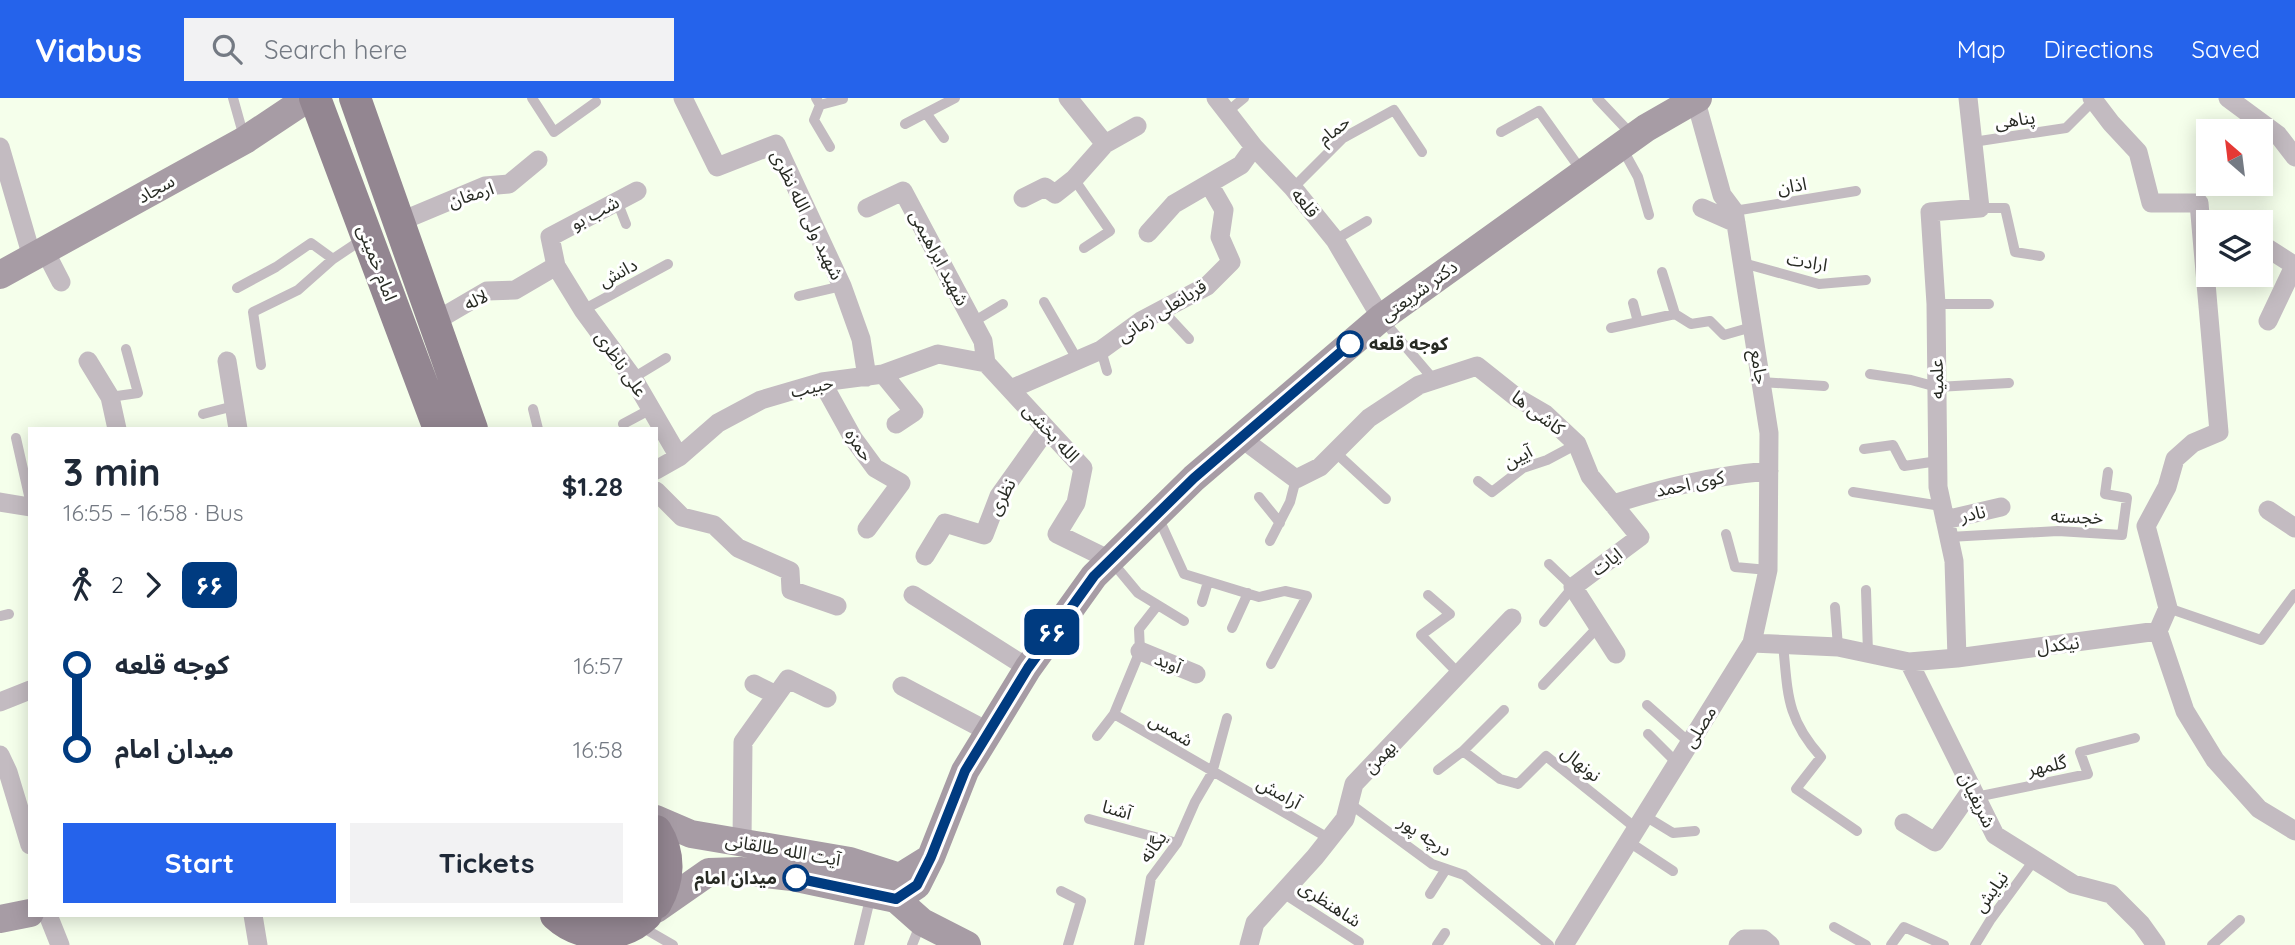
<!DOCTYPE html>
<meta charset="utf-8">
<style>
:root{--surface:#fff;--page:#f2f2f3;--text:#1f2937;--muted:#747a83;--accent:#2563eb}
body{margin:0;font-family:Quicksand,"Noto Sans Arabic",sans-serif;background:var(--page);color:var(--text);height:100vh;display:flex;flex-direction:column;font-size:26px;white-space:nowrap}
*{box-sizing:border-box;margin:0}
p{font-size:23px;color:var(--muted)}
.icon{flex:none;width:38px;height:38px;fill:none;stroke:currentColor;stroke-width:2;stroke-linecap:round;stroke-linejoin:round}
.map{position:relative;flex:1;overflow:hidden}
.details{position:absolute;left:28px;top:329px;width:630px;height:490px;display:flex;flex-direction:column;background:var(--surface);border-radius:0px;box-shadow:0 4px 18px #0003}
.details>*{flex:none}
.badge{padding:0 14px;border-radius:10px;font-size:24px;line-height:46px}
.needle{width:46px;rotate:332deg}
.fabs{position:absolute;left:2196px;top:21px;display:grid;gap:14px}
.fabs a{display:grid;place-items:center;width:77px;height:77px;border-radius:0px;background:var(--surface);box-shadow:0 4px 18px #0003;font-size:35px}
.map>.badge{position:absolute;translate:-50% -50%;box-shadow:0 0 0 4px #fff}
.legs{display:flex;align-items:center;gap:10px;height:77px;padding:0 35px;font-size:23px}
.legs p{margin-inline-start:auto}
.overview{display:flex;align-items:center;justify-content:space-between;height:119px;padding:0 35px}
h1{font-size:38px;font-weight:700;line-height:52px}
.primary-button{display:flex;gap:14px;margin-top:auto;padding:14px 35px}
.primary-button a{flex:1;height:80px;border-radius:0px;background:var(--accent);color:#fff;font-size:28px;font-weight:700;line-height:80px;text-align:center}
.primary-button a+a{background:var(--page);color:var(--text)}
ul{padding:0 35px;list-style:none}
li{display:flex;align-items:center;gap:24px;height:84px;font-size:26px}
li i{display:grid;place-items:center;width:10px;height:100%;margin:0 9px;background:currentColor}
li i::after{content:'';width:18px;height:18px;margin:-9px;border:5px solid;border-radius:50%;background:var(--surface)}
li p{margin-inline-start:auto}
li:first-child i{background:linear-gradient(#0000 50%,currentColor 0)}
li:last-child i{background:linear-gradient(currentColor 50%,#0000 0)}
header{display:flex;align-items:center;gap:42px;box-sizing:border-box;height:98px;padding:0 35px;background:var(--accent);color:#fff}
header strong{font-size:33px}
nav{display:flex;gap:38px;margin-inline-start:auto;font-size:24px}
.search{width:490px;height:63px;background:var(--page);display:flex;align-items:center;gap:18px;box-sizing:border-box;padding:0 24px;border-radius:0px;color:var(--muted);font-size:26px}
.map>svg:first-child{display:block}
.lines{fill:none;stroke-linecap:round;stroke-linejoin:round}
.lane{stroke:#c3bbc1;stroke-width:10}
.street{stroke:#c3bbc1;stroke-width:19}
.secondary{stroke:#a79ca5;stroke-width:28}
.primary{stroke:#938691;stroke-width:32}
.line-1-casing{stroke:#fff;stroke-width:16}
.line-1{stroke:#003b80;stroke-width:10}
.stop-1-dot{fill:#fff;stroke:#003b80;stroke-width:3.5}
.labels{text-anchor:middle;stroke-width:6;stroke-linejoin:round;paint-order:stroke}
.street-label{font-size:18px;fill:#282b24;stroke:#fff}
.stop-label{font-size:18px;font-weight:bold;fill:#282b24;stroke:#fff;text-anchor:start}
</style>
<header>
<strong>Viabus</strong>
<div class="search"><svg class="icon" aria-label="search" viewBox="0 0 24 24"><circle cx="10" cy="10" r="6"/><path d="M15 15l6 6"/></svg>Search here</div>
<nav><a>Map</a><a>Directions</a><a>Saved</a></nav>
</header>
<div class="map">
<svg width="2295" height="847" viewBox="0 0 2295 847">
<rect width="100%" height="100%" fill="#f5ffeb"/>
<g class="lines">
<path class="lane" d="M 233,0 L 244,39
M 532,0 L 554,34 L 596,4
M 816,0 L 820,7 L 814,22 L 830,49
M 1597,0 L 1631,36
M 820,7 L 843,1
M 1227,14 L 1244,0
M 926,15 L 944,40
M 905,26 L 955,0
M 1501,34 L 1539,13 L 1581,72
M 1973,44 L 2066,30 L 2093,3
M 1622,50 L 1638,79 L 1649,117
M 1074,81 L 1110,133 L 1084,150
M 1293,90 L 1343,40 L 1394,12 L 1422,54
M 617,103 L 626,126
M 1980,110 L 2005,110 L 2015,154 L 2040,158
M 1734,113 L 1856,93
M 1335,142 L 1367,123
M 1743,165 L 1819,186 L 1866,182
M 1662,174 L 1675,216 L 1691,226 L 1710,223 L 1724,237 L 1752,229
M 237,190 L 276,169 L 311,145 L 333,161
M 799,198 L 842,188
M 1044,204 L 1077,261
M 1633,205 L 1638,224
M 1936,206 L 1989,206
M 583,212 L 668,166
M 1162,212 L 1189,241
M 1382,221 L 1434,282
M 973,224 L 1003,206
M 1611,230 L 1675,216
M 1101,252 L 1107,273
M 261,267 L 253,214 L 298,192 L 333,161 L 363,141
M 1870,276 L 1911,282 L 1937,289 L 2009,285
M 633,280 L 666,260
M 1761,284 L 1824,288
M 110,299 L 138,295 L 126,251
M 533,311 L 538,331
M 203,316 L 234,308
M 623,326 L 651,311
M 16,340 L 30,402
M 1864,351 L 1893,347 L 1904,368 L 1938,363
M 1335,354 L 1386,401
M 1478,383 L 1492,394 L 1523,370 L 1547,362 L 1577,346
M 1853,394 L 1941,408
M 1259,399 L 1280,425
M 1159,421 L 1184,476 L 1259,499 L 1285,493 L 1307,498 L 1271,566
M 1726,436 L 1735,469 L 1768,472
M 1949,439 L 2058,433 L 2122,437 L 2127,400 L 2105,396 L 2108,374
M 1270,443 L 1290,404 L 1296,381
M 1113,465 L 1138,495 L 1184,523
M 1866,492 L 1868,555
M 1428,497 L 1450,516 L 1421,537 L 1459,576
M 1202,504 L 1208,484
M 1835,509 L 1838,549
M 2168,510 L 2261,542 L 2295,496
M 0,518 L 9,516
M 1544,524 L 1573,489 L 1549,466
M 1232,530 L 1248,495
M 1783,546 C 1788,596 1786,620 1821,659 L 1796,691 L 1857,733
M 1543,587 L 1598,529
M 1647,607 L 1690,645
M 1114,616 L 1330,741
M 1648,636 L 1677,665
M 1097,638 L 1114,616 L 1140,553 L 1139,531 L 1157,508
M 1463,653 L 1504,612
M 1438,672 L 1463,653 L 1500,681 L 1518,686 L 1546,658 L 1637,731
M 1976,699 L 2088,676 L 2080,654 L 2135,640
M 1349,705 L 1432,766 L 1464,777 L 1549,847
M 1645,718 L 1673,735 L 1695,733
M 1089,721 L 1177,745
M 1629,744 L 1673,773
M 1061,793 L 1081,803 L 1068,847
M 1283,795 L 1359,844
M 1430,796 L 1446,771
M 640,828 L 673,847
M 1834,829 L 1866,847
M 859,847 L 871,797
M 912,847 L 921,825
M 1139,847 L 1151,780 L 1177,745 L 1195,704 L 1212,675 L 1227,620
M 1437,847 L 1445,835
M 1891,847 L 1904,829 L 1944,847
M 1975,847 L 1991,821 L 2035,761
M 2212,847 L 2240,822"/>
<path class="street" d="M 683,0 L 717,69 L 776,46 L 842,188 L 861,241 L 867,279
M 1216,0 L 1254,49 L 1293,90 L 1335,142 L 1381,220
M 2092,0 L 2111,25 L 2138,54 L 2151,105 L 2199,105 L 2219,334 L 2193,345 L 2175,361 L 2167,389 L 2146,428 L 2168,510 L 2158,533 L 2185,613 L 2215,662 L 2259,711 L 2295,733
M 2228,0 L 2278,37 L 2295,59
M 1105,46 L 1137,28
M 0,49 L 32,159
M 637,93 L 550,139 L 556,168 L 583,212 L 633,280 L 679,359
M 1023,100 L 1045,89 L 1055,96 L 1074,81 L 1105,46 L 1068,0
M 867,110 L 903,93 L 983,243 L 986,265
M 1702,110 L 1736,125
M 399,124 L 485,88 L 509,86 L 538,62
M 1148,135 L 1174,106 L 1241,67 L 1254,49
M 2261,146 L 2294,167
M 45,153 L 61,184
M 2268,223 L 2295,166
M 434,224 L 487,193 L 515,192 L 556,168
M 88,263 L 110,299 L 117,331
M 227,263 L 238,331
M 986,265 L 1083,370 L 1076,405 L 1057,436 L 1110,462
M 883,276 L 914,314 L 896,326
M 822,284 L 853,340 L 875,370 L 901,385 L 867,431
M 1011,291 L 1101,252 L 1141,223 L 1207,188 L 1231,164 L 1220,139 L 1224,112 L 1209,86
M 1241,340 L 1296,381 L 1320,369 L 1369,320 L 1419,287 L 1477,268 L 1516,299 L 1545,316 L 1577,346 L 1590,378 L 1640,439 L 1573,489 L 1616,556
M 656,372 L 679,359 L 718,325 L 761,302 L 822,284 L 883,276 L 938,256 L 986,265
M 656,393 L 682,419 L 714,427 L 738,450 L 790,473 L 791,492 L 837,508
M 0,404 L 30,409
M 1613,406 C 1667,389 1712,378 1769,373
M 2268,412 L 2295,430
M 1945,422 L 2001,409
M 925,458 L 945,425 L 984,437 L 999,398 L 1046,332
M 913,497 L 1028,570
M 1752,545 L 1838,549 L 1909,564 L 1957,560 L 1954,463 L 1938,389 L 1936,206 L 1930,114 L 1980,110 L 1968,0
M 1140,553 L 1196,576
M 1957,560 L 2158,533
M 1909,564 L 1995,737 L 2073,786 L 2111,796 L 2141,826 L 2156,847
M 754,586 L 776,597
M 902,588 L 989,634
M 0,604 L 30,592
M 0,657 L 8,674 L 30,747
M 1904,725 L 1935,744 L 1972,691
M 742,744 L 743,644 L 788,581 L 827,600
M 48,817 L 60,847
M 253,817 L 258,847
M 1249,847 L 1255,825 L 1315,759 L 1345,721 L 1354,686 L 1512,520
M 1564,847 L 1752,545 L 1768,472 L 1769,335 L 1734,113 L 1722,97 L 1695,0
M 1738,847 L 1744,841 L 1763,841 L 1770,847"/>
<path class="secondary" d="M 0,177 L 245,42 L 308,0
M 656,721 L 691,736 L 850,763 L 900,779 L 929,761
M 896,801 L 922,824 L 967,847
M 656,811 L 709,774 L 740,773 L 792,779 L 896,801 L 917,787 L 931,759 L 965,673 L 1028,570 L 1094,478 L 1194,380 L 1381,220 L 1646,30 L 1698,0
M 0,821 L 30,815"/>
<path class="primary" d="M 315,0 L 439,331
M 355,0 L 472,331
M 656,733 C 671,757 669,782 656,805
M 556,817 C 581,840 622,841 646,817"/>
</g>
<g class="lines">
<g class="line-1-casing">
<path id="line-1" d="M 796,780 L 896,801 L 917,787 L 931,759 L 965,673 L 1028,570 L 1094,478 L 1194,380 L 1350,246"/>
</g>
<use href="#line-1" class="line-1"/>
</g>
<g class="stop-1-dot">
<circle cx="1350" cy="246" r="12"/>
<circle cx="796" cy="780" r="12"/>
</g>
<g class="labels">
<g class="street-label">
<text transform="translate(2015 22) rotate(-8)" y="6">پناهی</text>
<text transform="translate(1334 32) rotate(-38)" y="6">حمام</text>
<text transform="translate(1792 88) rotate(-9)" y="6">اذان</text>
<text transform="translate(156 91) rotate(-29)" y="6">سجاد</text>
<text transform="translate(471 97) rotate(-18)" y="6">ارمغان</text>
<text transform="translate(1305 105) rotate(51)" y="6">قلعه</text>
<text transform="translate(595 115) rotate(-28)" y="6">شب بو</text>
<text transform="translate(807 117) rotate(64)" y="6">شهید ولی الله نظری</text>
<text transform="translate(939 160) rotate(62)" y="6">شهید ابراهیمی</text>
<text transform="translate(1807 164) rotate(10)" y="6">ارادت</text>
<text transform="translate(377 165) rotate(69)" y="6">امام خمینی</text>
<text transform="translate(618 175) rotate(-28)" y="6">دانش</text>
<text transform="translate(1419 193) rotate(-36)" y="6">دکتر شریعتی</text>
<text transform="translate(476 202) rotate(-25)" y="6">لاله</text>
<text transform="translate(1162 213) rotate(-32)" y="6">قربانعلی زمانی</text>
<text transform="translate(621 266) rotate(55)" y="6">علی ناظری</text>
<text transform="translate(1759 269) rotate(81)" y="6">جامع</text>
<text transform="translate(1937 281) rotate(-91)" y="6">علمیه</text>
<text transform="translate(812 289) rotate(-13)" y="6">حبیب</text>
<text transform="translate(1538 315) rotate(37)" y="6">کاشی ها</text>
<text transform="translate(1051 335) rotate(47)" y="6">الله بخشی</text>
<text transform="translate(859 347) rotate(56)" y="6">حمزه</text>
<text transform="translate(1518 359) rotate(-27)" y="6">آیین</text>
<text transform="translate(1690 386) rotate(-12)" y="6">کوی احمد</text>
<text transform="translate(1002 399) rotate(-62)" y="6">نظری</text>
<text transform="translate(1973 416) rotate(-12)" y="6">نادر</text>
<text transform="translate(2077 419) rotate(2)" y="6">خجسته</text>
<text transform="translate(1607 464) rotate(-37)" y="6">ایات</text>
<text transform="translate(2058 547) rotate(-7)" y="6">نیکدل</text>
<text transform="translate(1168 565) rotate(22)" y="6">آوید</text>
<text transform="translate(1700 629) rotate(-58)" y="6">مصلی</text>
<text transform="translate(1171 632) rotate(31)" y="6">شمس</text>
<text transform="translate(1380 659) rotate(-46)" y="6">بهمن</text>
<text transform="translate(1581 666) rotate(39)" y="6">نونهال</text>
<text transform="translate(2047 668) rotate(-12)" y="6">گلمهر</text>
<text transform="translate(1279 695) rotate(29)" y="6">آرامش</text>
<text transform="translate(1977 702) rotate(64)" y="6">شریفیان</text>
<text transform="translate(1117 712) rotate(16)" y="6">آشنا</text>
<text transform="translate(1425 738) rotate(33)" y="6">درچه پور</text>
<text transform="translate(1153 749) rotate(-55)" y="6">یگانه</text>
<text transform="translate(783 752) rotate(10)" y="6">آیت الله طالقانی</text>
<text transform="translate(1991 794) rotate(-54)" y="6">نیایش</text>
<text transform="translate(1330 806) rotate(33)" y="6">شاهنظری</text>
</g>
<g class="stop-label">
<text x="1369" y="252">کوجه قلعه</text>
<text x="777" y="786" text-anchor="end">میدان امام</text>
</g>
</g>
</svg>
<div class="fabs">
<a><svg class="needle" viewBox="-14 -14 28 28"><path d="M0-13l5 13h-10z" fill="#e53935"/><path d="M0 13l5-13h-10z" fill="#747a83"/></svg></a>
<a><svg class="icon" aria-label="layers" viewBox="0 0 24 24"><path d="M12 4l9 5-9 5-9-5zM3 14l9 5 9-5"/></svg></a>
</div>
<b class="badge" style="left:1052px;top:534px;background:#003b80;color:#fff">۶۶</b>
<section class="details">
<div class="overview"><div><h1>3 min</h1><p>16:55 – 16:58 · Bus</p></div><b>$1.28</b></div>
<div class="legs"><svg class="icon" aria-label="walk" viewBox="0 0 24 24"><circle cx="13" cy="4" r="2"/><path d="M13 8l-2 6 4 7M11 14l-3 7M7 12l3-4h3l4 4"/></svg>2<svg class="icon" aria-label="forward" viewBox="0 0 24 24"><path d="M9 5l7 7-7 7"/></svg><b class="badge" style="background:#003b80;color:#fff">۶۶</b></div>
<ul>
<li><i style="color:#003b80"></i><b>کوجه قلعه</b><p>16:57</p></li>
<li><i style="color:#003b80"></i><b>میدان امام</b><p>16:58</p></li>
</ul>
<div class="primary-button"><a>Start</a><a>Tickets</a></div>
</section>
</div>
